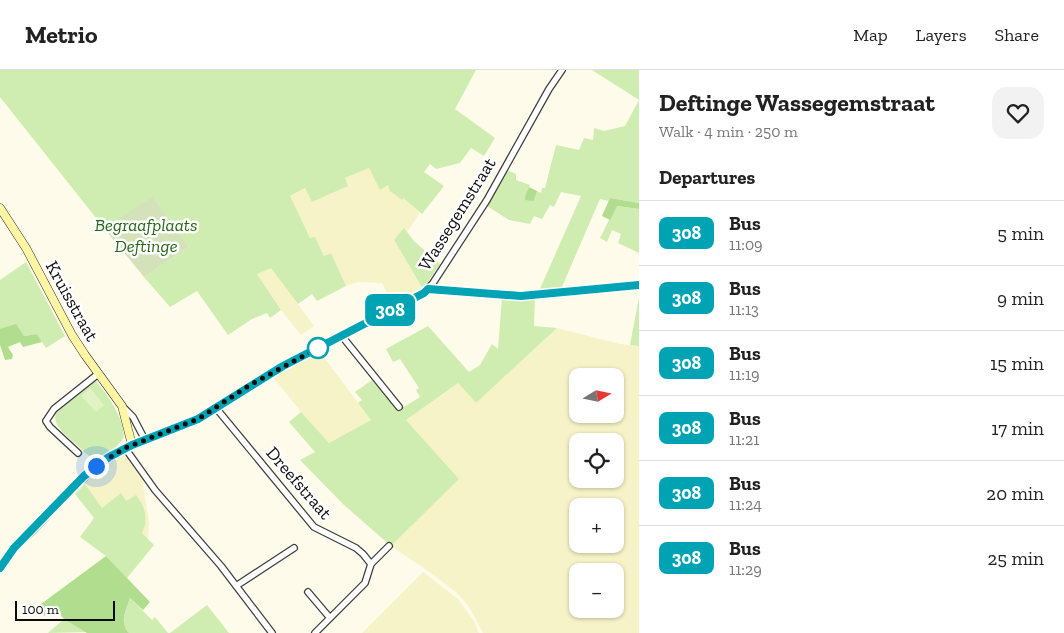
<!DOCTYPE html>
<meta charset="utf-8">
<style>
:root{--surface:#fff;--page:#f2f2f2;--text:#222;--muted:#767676;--line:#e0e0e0}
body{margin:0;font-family:"Zilla Slab",serif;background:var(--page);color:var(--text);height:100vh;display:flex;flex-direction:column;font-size:19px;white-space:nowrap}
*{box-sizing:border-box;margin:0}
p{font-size:16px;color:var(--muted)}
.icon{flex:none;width:28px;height:28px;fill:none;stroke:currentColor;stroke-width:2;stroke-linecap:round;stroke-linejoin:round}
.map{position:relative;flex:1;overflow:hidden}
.sheet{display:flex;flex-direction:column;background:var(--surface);width:425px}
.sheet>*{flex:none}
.badge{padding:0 10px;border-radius:8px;font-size:18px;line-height:32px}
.needle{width:32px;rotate:80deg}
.fabs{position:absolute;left:569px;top:298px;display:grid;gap:10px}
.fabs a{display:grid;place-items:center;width:55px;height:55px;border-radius:10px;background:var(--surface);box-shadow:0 1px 4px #0004;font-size:25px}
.scale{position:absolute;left:15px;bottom:12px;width:100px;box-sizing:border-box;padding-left:5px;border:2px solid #0b0b0b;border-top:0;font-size:14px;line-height:18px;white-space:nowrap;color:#0b0b0b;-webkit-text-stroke:4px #fff;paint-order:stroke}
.you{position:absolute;width:25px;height:25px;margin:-12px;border:4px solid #fff;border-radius:50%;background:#1a73e8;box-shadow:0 0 0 8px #1a73e833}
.map>.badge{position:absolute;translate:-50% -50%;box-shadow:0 0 0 2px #fff}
h2{padding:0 20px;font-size:19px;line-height:45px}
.round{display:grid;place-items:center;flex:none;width:52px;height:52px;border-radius:15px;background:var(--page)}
.head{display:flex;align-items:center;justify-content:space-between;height:85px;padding:0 20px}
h1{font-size:24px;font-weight:700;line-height:38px}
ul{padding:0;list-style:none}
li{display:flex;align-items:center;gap:15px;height:65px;padding:0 20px;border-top:1px solid var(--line)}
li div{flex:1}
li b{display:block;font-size:19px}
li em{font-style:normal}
li .badge{min-width:55px;font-weight:700;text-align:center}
header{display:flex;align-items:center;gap:30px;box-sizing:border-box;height:70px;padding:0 25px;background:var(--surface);border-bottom:1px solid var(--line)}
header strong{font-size:24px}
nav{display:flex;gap:28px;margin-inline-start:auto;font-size:18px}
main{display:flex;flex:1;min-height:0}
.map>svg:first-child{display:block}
.farmland{fill:#f7f3c8;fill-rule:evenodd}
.green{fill:#cfecb1}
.forest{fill:#b1dd8f}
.cemetery{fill:#d4e2ba}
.pitch{fill:#e1f2c3}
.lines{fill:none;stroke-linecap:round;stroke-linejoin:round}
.street-casing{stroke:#3e3e3e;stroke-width:8}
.secondary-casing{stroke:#2d2d2d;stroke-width:9}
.street{stroke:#fff;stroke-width:5.5}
.secondary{stroke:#fff6a5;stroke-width:8}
.line-casing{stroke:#fff;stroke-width:11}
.line{stroke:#00a3b4;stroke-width:8}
.walk{stroke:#0b0b0b;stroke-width:5;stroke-dasharray:0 9}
.stop-dot{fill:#fff;stroke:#00a3b4;stroke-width:2.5}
.labels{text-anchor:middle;stroke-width:5;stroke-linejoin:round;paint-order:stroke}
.street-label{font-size:18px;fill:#0b0b0b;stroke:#fff}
.park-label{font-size:18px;font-style:italic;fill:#276718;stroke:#fff}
</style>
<header>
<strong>Metrio</strong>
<nav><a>Map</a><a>Layers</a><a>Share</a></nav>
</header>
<main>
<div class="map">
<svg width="639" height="563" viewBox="0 0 639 563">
<rect width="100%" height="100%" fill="#fffbea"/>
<path class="farmland" d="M 369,98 L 380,119 L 388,115 L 420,143 L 407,162 L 404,159 L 394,170 L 423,219 L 393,236 L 382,213 L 358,212 L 346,216 L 331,183 L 324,186 L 315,167 L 311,169 L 289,127 L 305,118 L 312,132 L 348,116 L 345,108 Z
M 271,197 L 314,256 L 301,265 L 281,240 L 257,204 Z
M 557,258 L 620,274 L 639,276 L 639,563 L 483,563 L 469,537 L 457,523 L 428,501 L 391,476 L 459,409 L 406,350 L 458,313 L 476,333 ZM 578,306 L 615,306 L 615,344 L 578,344 ZM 578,371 L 615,371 L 615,409 L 578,409 ZM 578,436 L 615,436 L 615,474 L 578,474 ZM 578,501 L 615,501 L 615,539 L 578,539 Z
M 320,282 L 371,350 L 329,373 L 301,342 L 273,307 Z
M 123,384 L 142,408 L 149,452 L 148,469 L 142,463 L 144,458 L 136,425 L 126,431 L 121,424 L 102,438 L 85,414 L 95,403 Z
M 423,502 L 458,529 L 474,551 L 479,563 L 362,563 Z"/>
<path class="green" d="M 0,0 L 476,0 L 455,39 L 495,68 L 484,86 L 471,78 L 460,93 L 436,99 L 430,94 L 424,102 L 444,116 L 422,144 L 403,128 L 402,130 L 390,121 L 388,115 L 380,120 L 369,98 L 345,108 L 348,116 L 312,132 L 305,118 L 290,126 L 310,168 L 315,167 L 324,186 L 331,183 L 346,216 L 317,231 L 312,224 L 298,234 L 271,198 L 257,204 L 281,240 L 270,248 L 267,243 L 252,249 L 228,265 L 197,221 L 170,237 L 144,207 L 189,177 L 152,128 L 104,158 L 0,27 Z
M 592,0 L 639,0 L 639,30 Z
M 639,30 L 639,133 L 610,128 L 609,131 L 600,129 L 561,219 L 539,221 L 581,126 L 561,122 L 554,137 L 550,135 L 542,149 L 534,146 L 530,154 L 509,150 L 487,136 L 507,100 L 516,104 L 516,110 L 530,115 L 525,126 L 534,131 L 537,121 L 541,123 L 542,118 L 545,118 L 556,75 L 579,80 L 584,68 L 593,70 L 594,58 L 604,61 L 625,56 Z
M 616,136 L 639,139 L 639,183 L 618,173 L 621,164 L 612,160 L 607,172 L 600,168 Z
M 404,158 L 414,171 L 440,194 L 423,219 L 394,170 Z
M 26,192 L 65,266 L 46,278 L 37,264 L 24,266 L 0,259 L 0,210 Z
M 639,227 L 639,276 L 630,275 Z
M 502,228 L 518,229 L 535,228 L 534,256 L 557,258 L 476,333 L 458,313 L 406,350 L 459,409 L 391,476 L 344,435 L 300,390 L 315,382 L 289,352 L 301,342 L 329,373 L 371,350 L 358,333 L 362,330 L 355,322 L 372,310 L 399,340 L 420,327 L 416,320 L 419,318 L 400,289 L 393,292 L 386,279 L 428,256 L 469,302 L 480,295 L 492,274 L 498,279 Z
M 94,311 L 96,311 C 110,329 122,344 124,367 C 119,376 106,386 96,389 C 86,386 79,376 71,370 C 66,365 58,359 56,352 C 50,336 83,319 94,311 Z
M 85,414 L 102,438 L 121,423 L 126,431 L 136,425 C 145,436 149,449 142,463 L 154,475 L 127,508 L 106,486 L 80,467 L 94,448 L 75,424 Z
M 130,528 L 152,550 L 155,547 L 168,563 L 129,563 C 119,552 126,540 130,528 Z
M 207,535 L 229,563 L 170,563 Z
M 64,549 L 88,562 L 48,563 Z"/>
<path class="forest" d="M 529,117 L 537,121 L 534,131 L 525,130 L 525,126 Z
M 610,128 L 639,133 L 639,139 L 617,136 L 610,150 L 602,146 Z
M 16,254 L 24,266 L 37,264 L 42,272 L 23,277 L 20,272 L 8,277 L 13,285 L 12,289 L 5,290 L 0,275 L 0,259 Z
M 106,486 L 150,532 L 143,540 L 130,528 C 126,540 119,552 129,563 L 87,563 L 64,549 L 55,539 L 45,546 L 37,537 Z"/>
<path class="cemetery" d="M 152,127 L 189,177 L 144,207 L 104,158 Z"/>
<path class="pitch" d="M 90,318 L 104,335 L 96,342 L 81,326 Z"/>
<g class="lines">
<g class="street-casing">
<path id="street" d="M 428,219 L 521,226 L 639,215
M 341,265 L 399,337
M 123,337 L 133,347 L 145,370 L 197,349 L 283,296 L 424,223 L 433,213 L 487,130 L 549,19 L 562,0
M 216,338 L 314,457 L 356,478 L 363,484 L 371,494
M 125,378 L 155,420 L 221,496 L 272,563
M 78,383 L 50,357 L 46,351 L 54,339 L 98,304
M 236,516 L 294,478
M 308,522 L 330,548
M 315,563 L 365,513 L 371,494 L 389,476"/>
</g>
<g class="secondary-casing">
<path id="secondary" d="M 0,138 L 26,178 L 72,265 L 85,285 L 122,336 L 132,375
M 0,498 C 8,482 22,471 35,458 C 69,422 97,387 145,370"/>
</g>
<use href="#street" class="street"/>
<use href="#secondary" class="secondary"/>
</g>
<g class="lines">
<g class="line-casing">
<path id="line" d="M 0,498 L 14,478 L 84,406 L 109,387 L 132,375 L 198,349 L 283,296 L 424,223 L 428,219 L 521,226 L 639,215"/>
</g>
<use href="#line" class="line"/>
<path class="walk" d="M 96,396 L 125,378 L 198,349 L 250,315 L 318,278"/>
</g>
<circle class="stop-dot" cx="318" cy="278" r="10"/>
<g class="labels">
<g class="street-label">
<text transform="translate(457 144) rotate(-58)" y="6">Wassegemstraat</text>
<text transform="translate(72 231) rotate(61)" y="6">Kruisstraat</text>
<text transform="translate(299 413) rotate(49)" y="6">Dreefstraat</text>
</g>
<g class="park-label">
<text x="146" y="161">Begraafplaats<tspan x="146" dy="21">Deftinge</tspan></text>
</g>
</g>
</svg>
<div class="fabs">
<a><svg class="needle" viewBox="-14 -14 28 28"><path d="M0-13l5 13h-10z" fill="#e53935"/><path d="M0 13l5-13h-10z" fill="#767676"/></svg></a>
<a><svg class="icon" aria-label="locate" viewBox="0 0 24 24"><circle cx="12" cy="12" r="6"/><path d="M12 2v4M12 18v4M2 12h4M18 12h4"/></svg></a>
<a>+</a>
<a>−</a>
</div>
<div class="scale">100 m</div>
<div class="you" style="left:96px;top:396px"></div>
<b class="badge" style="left:390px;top:240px;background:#00a3b4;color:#fff">308</b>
</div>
<section class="sheet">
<div class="head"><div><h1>Deftinge Wassegemstraat</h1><p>Walk · 4 min · 250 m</p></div><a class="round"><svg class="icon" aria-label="heart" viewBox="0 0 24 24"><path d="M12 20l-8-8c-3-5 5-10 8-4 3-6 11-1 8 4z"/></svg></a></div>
<h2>Departures</h2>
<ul>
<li><span class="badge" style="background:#00a3b4;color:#fff">308</span><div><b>Bus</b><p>11:09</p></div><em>5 min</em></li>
<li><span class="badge" style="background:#00a3b4;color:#fff">308</span><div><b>Bus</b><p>11:13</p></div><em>9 min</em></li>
<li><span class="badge" style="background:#00a3b4;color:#fff">308</span><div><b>Bus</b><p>11:19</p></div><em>15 min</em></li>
<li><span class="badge" style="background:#00a3b4;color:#fff">308</span><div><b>Bus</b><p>11:21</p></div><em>17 min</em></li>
<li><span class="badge" style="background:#00a3b4;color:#fff">308</span><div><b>Bus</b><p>11:24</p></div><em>20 min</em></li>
<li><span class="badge" style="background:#00a3b4;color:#fff">308</span><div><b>Bus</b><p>11:29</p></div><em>25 min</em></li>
</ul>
</section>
</main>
